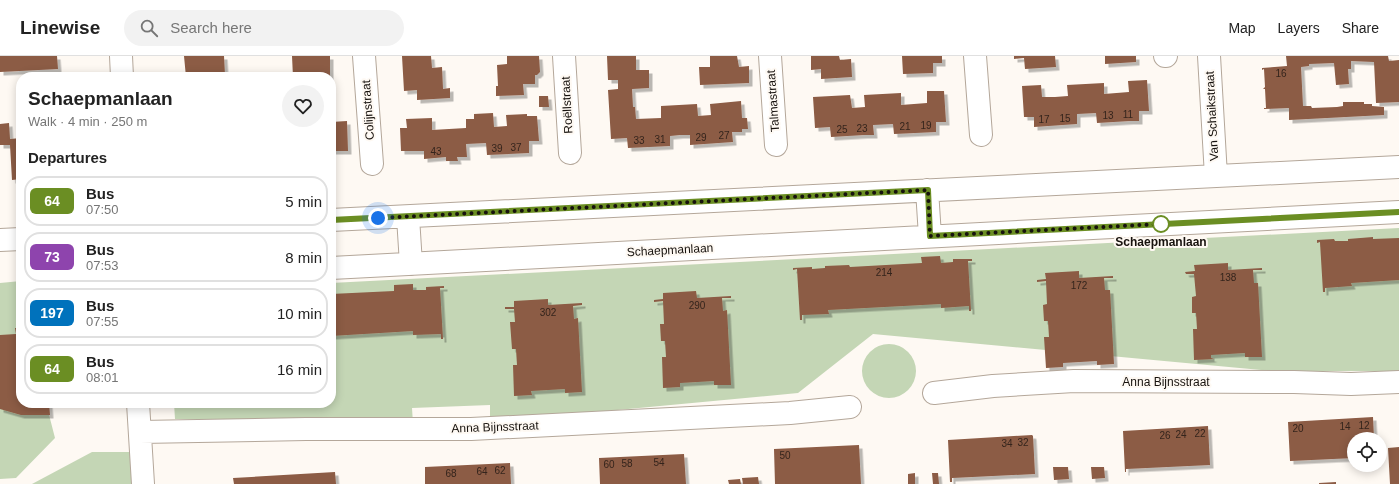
<!DOCTYPE html>
<meta charset="utf-8">
<style>
:root{--surface:#fff;--page:#f2f2f2;--text:#222;--muted:#767676;--line:#e0e0e0}
body{margin:0;font-family:Helvetica,sans-serif;background:var(--page);color:var(--text);height:100vh;display:flex;flex-direction:column;font-size:15px;white-space:nowrap}
*{box-sizing:border-box;margin:0}
p{font-size:13px;color:var(--muted)}
.icon{flex:none;width:22px;height:22px;fill:none;stroke:currentColor;stroke-width:2;stroke-linecap:round;stroke-linejoin:round}
.map{position:relative;flex:1;overflow:hidden}
.sheet{position:absolute;left:16px;top:16px;width:320px;height:336px;display:flex;flex-direction:column;background:var(--surface);border-radius:16px;box-shadow:0 2px 10px #0003}
.sheet>*{flex:none}
.badge{padding:0 8px;border-radius:6px;font-size:14px;line-height:26px}
.fabs{position:absolute;left:1347px;top:376px;display:grid;gap:8px}
.fabs a{display:grid;place-items:center;width:40px;height:40px;border-radius:50%;background:var(--surface);box-shadow:0 2px 10px #0003;font-size:20px}
.you{position:absolute;width:20px;height:20px;margin:-10px;border:3px solid #fff;border-radius:50%;background:#1a73e8;box-shadow:0 0 0 6px #1a73e833}
.map>.badge{position:absolute;translate:-50% -50%;box-shadow:0 0 0 2px #fff}
h2{padding:0 12px;font-size:15px;line-height:36px}
.round{display:grid;place-items:center;flex:none;width:42px;height:42px;border-radius:21px;background:var(--page)}
.headline{display:flex;align-items:center;justify-content:space-between;height:68px;padding:0 12px}
h1{font-size:19px;font-weight:800;line-height:30px}
ul{padding:0;list-style:none}
li{display:flex;align-items:center;gap:12px;height:50px;margin:0 8px 6px;padding:0 4px;border:2px solid var(--line);border-radius:16px}
li div{flex:1}
li b{display:block;font-size:15px}
li em{font-style:normal}
li .badge{min-width:44px;font-weight:700;text-align:center}
header{display:flex;align-items:center;gap:24px;box-sizing:border-box;height:56px;padding:0 20px;background:var(--surface);border-bottom:1px solid var(--line)}
header strong{font-size:19px}
nav{display:flex;gap:22px;margin-inline-start:auto;font-size:14px}
.search{width:280px;height:36px;background:var(--page);display:flex;align-items:center;gap:10px;box-sizing:border-box;padding:0 14px;border-radius:22px;color:var(--muted);font-size:15px}
.map>svg:first-child{display:block}
.green{fill:#c4d6b5}
.building{fill:#8c5b44;filter:url(#shadow)}
.lines{fill:none;stroke-linecap:round;stroke-linejoin:round}
.minor-casing{stroke:#b4a79a;stroke-width:24}
.minor{stroke:#fff;stroke-width:22}
.line-casing{stroke:#fff;stroke-width:9}
.line{stroke:#6b8e23;stroke-width:6}
.walk{stroke:#17120e;stroke-width:4;stroke-dasharray:0 7.2}
.stop-dot{fill:#fff;stroke:#6b8e23;stroke-width:2}
.labels{text-anchor:middle;stroke-width:4;stroke-linejoin:round;paint-order:stroke}
.number-label{font-size:10px;fill:#34241c}
.street-label{font-size:12px;fill:#17120e;stroke:#fef9f3}
.stop-label{font-size:12px;font-weight:bold;fill:#17120e;stroke:#fef9f3}
</style>
<header>
<strong>Linewise</strong>
<div class="search"><svg class="icon" aria-label="search" viewBox="0 0 24 24"><circle cx="10" cy="10" r="6"/><path d="M15 15l6 6"/></svg>Search here</div>
<nav><a>Map</a><a>Layers</a><a>Share</a></nav>
</header>
<div class="map">
<svg width="1399" height="428" viewBox="0 0 1399 428">
<defs>
<filter id="shadow"><feDropShadow dx="3.5" dy="3.5" stdDeviation="0" flood-color="#0004"/></filter>
</defs>
<rect width="100%" height="100%" fill="#fef9f3"/>
<path class="green" d="M 1399,172 L 1399,315 L 1273,315 L 873,278 L 798,337 L 490,366 L 490,349 L 412,352 L 413,368 L 175,363 L 174,347 L 331,347 L 331,227 Z
M 21,225 L 21,347 L 46,347 L 55,382 L 16,422 L 0,423 L 0,227 Z
M862 315a27 27 0 1 1 54 0a27 27 0 1 1-54 0Z
M 92,396 L 131,396 L 132,428 L 32,428 Z"/>
<path class="building" d="M 0,0 L 57,0 L 58,13 L 0,16 Z
M 184,0 L 224,0 L 225,19 L 213,20 L 213,21 L 186,21 Z
M 292,0 L 330,0 L 330,21 L 293,21 Z
M 402,0 L 431,0 L 432,12 L 442,11 L 443,33 L 450,32 L 450,42 L 417,44 L 417,34 L 404,35 Z
M 507,0 L 539,0 L 540,16 L 537,19 L 535,19 L 535,28 L 523,28 L 524,39 L 496,40 L 496,30 L 498,30 L 497,9 L 507,8 Z
M 607,0 L 636,0 L 636,14 L 649,14 L 649,32 L 632,33 L 633,51 L 635,51 L 636,63 L 661,62 L 661,50 L 697,48 L 698,60 L 711,59 L 710,48 L 741,45 L 742,62 L 747,62 L 748,73 L 742,73 L 742,76 L 732,76 L 733,86 L 690,89 L 690,79 L 680,79 L 670,80 L 670,90 L 628,92 L 627,82 L 611,83 L 608,34 L 618,33 L 618,24 L 608,24 Z
M 710,0 L 737,0 L 739,11 L 749,10 L 749,27 L 700,29 L 699,11 L 710,11 Z
M 811,0 L 839,0 L 840,4 L 851,3 L 852,21 L 821,23 L 821,13 L 811,14 Z
M 902,0 L 942,0 L 942,7 L 933,7 L 933,17 L 903,18 Z
M 1014,0 L 1055,0 L 1056,11 L 1025,13 L 1024,2 L 1014,3 Z
M 1105,0 L 1136,0 L 1136,6 L 1105,8 Z
M 1286,0 L 1388,0 L 1389,5 L 1399,4 L 1399,46 L 1376,47 L 1374,6 L 1351,5 L 1351,13 L 1348,13 L 1349,28 L 1336,29 L 1334,7 L 1309,8 L 1309,10 L 1301,11 L 1303,50 L 1311,50 L 1312,52 L 1337,51 L 1343,50 L 1343,46 L 1364,46 L 1364,48 L 1372,48 L 1372,50 L 1384,51 L 1384,59 L 1289,64 L 1289,52 L 1264,53 L 1264,52 L 1266,52 L 1265,33 L 1263,33 L 1265,31 L 1264,13 L 1262,14 L 1262,12 L 1287,10 Z
M 1147,24 L 1149,55 L 1139,55 L 1139,65 L 1130,65 L 1097,67 L 1096,57 L 1077,58 L 1077,68 L 1034,71 L 1034,61 L 1024,61 L 1022,30 L 1041,29 L 1042,41 L 1055,41 L 1068,40 L 1067,29 L 1104,27 L 1104,38 L 1129,36 L 1128,25 Z
M 927,35 L 944,35 L 946,66 L 936,66 L 936,76 L 894,78 L 893,68 L 873,69 L 874,79 L 864,79 L 831,81 L 830,71 L 815,72 L 813,41 L 850,39 L 852,52 L 865,51 L 864,39 L 901,37 L 901,49 L 927,47 Z
M 539,40 L 548,40 L 549,51 L 539,51 Z
M 493,57 L 494,71 L 507,70 L 506,59 L 527,58 L 527,60 L 537,60 L 539,85 L 529,85 L 529,97 L 487,99 L 486,87 L 466,88 L 467,101 L 457,101 L 458,105 L 446,105 L 446,101 L 424,103 L 424,95 L 401,95 L 400,72 L 407,72 L 406,63 L 432,62 L 432,74 L 466,72 L 466,63 L 474,63 L 474,58 Z
M 347,65 L 348,95 L 331,95 L 331,66 Z
M 9,67 L 10,83 L 21,82 L 21,123 L 12,124 L 10,89 L 0,89 L 0,68 Z
M 1373,181 L 1373,183 L 1399,182 L 1399,224 L 1351,227 L 1352,230 L 1325,232 L 1325,236 L 1323,236 L 1320,186 L 1317,187 L 1317,184 L 1334,183 L 1335,185 L 1348,185 L 1348,183 Z
M 940,200 L 941,207 L 953,206 L 953,203 L 972,203 L 972,205 L 968,205 L 971,255 L 969,255 L 969,250 L 941,252 L 941,248 L 828,254 L 829,258 L 802,259 L 802,264 L 800,264 L 797,213 L 793,214 L 793,212 L 812,211 L 812,213 L 825,212 L 825,210 L 849,209 L 850,211 L 922,207 L 921,201 Z
M 1228,207 L 1228,214 L 1262,212 L 1262,214 L 1253,214 L 1254,227 L 1258,227 L 1262,301 L 1245,301 L 1245,297 L 1211,299 L 1211,302 L 1214,303 L 1194,304 L 1193,273 L 1197,273 L 1196,257 L 1192,257 L 1192,241 L 1196,240 L 1194,218 L 1186,218 L 1185,216 L 1195,215 L 1194,209 Z
M 1079,215 L 1079,222 L 1113,220 L 1113,222 L 1104,222 L 1105,234 L 1110,234 L 1114,308 L 1097,309 L 1097,305 L 1063,307 L 1063,311 L 1046,312 L 1044,281 L 1049,281 L 1048,265 L 1044,265 L 1043,249 L 1047,248 L 1046,225 L 1037,226 L 1037,224 L 1046,223 L 1045,217 Z
M 413,228 L 413,234 L 426,234 L 426,231 L 444,230 L 444,232 L 440,232 L 443,283 L 441,283 L 441,278 L 413,279 L 413,275 L 331,280 L 331,238 L 394,235 L 394,229 Z
M 696,235 L 697,242 L 731,240 L 731,242 L 722,242 L 723,255 L 727,254 L 731,329 L 714,329 L 714,325 L 680,327 L 680,331 L 663,332 L 662,301 L 666,301 L 665,285 L 661,285 L 660,268 L 664,268 L 663,245 L 654,246 L 654,244 L 663,243 L 663,237 Z
M 548,243 L 548,249 L 582,247 L 582,249 L 573,250 L 574,263 L 578,262 L 582,336 L 565,337 L 565,333 L 531,335 L 532,339 L 514,340 L 513,309 L 517,309 L 516,293 L 512,293 L 510,266 L 515,266 L 514,253 L 505,253 L 505,251 L 514,251 L 514,245 Z
M 15,272 L 21,272 L 21,347 L 49,347 L 50,359 L 21,359 L 0,353 L 0,279 L 16,278 Z
M 1373,361 L 1374,383 L 1354,383 L 1354,402 L 1290,405 L 1288,366 Z
M 1208,370 L 1210,409 L 1126,413 L 1126,416 L 1125,416 L 1123,375 Z
M 1032,379 L 1033,380 L 1035,418 L 952,422 L 952,426 L 950,426 L 948,384 Z
M 859,389 L 861,428 L 775,428 L 774,393 Z
M 1399,391 L 1399,428 L 1390,428 L 1388,392 Z
M 684,398 L 686,428 L 600,428 L 599,402 Z
M 510,407 L 511,428 L 425,428 L 425,411 Z
M 1053,411 L 1068,411 L 1069,423 L 1054,424 Z
M 1091,411 L 1104,411 L 1105,422 L 1092,423 Z
M 335,416 L 336,428 L 234,428 L 233,422 Z
M 915,417 L 915,428 L 908,428 L 908,418 Z
M 932,417 L 938,417 L 939,428 L 933,428 Z
M 758,421 L 759,428 L 743,428 L 742,422 Z
M 740,423 L 741,428 L 729,428 L 728,424 Z
M 1336,426 L 1336,428 L 1319,428 L 1319,427 Z"/>
<g class="lines">
<g class="minor-casing">
<path id="minor" d="M 121,0 L 122,21
M 364,0 L 372,108
M 564,0 L 570,97
M 770,0 L 776,89
M 975,0 L 981,79
M 1165,0 L 1166,0
M 1209,0 L 1216,120
M 927,134 L 930,180
M 408,161 L 411,208
M 331,164 L 1399,111
M 0,184 L 21,183
M 331,212 L 1399,156
M 934,337 L 993,330 L 1074,325 L 1294,326 L 1351,328 L 1399,326
M 138,347 L 143,428
M 140,376 L 306,373 L 471,373 L 790,357 L 850,351"/>
</g>
<use href="#minor" class="minor"/>
</g>
<g class="lines">
<g class="line-casing">
<path id="line" d="M 331,164 L 928,134 L 930,180 L 1399,156"/>
</g>
<use href="#line" class="line"/>
<path class="walk" d="M 378,162 L 928,134 L 930,180 L 1161,168"/>
</g>
<circle class="stop-dot" cx="1161" cy="168" r="8"/>
<g class="labels">
<g class="number-label">
<text x="1281" y="21">16</text>
<text x="1128" y="62">11</text>
<text x="1108" y="63">13</text>
<text x="1065" y="66">15</text>
<text x="1044" y="67">17</text>
<text x="926" y="73">19</text>
<text x="905" y="74">21</text>
<text x="862" y="76">23</text>
<text x="842" y="77">25</text>
<text x="724" y="83">27</text>
<text x="701" y="85">29</text>
<text x="660" y="87">31</text>
<text x="639" y="88">33</text>
<text x="516" y="95">37</text>
<text x="497" y="96">39</text>
<text x="436" y="99">43</text>
<text x="884" y="220">214</text>
<text x="1228" y="225">138</text>
<text x="1079" y="233">172</text>
<text x="697" y="253">290</text>
<text x="548" y="260">302</text>
<text x="1364" y="373">12</text>
<text x="1345" y="374">14</text>
<text x="1298" y="376">20</text>
<text x="1200" y="381">22</text>
<text x="1181" y="382">24</text>
<text x="1165" y="383">26</text>
<text x="1023" y="390">32</text>
<text x="1007" y="391">34</text>
<text x="785" y="403">50</text>
<text x="659" y="410">54</text>
<text x="627" y="411">58</text>
<text x="609" y="412">60</text>
<text x="500" y="418">62</text>
<text x="482" y="419">64</text>
<text x="451" y="421">68</text>
</g>
<g class="street-label">
<text transform="translate(773 45) rotate(-94)" y="4">Talmastraat</text>
<text transform="translate(567 49) rotate(-93)" y="4">Roëllstraat</text>
<text transform="translate(368 54) rotate(-94)" y="4">Colijnstraat</text>
<text transform="translate(1212 60) rotate(-93)" y="4">Van Schaikstraat</text>
<text transform="translate(670 194) rotate(-3)" y="4">Schaepmanlaan</text>
<text x="1166" y="330">Anna Bijnsstraat</text>
<text transform="translate(495 371) rotate(-2)" y="4">Anna Bijnsstraat</text>
</g>
<g class="stop-label">
<text x="1161" y="190">Schaepmanlaan</text>
</g>
</g>
</svg>
<div class="fabs">
<a><svg class="icon" aria-label="locate" viewBox="0 0 24 24"><circle cx="12" cy="12" r="6"/><path d="M12 2v4M12 18v4M2 12h4M18 12h4"/></svg></a>
</div>
<div class="you" style="left:378px;top:162px"></div>
<section class="sheet">
<div class="headline"><div><h1>Schaepmanlaan</h1><p>Walk · 4 min · 250 m</p></div><a class="round"><svg class="icon" aria-label="heart" viewBox="0 0 24 24"><path d="M12 20l-8-8c-3-5 5-10 8-4 3-6 11-1 8 4z"/></svg></a></div>
<h2>Departures</h2>
<ul>
<li><span class="badge" style="background:#6b8e23;color:#fff">64</span><div><b>Bus</b><p>07:50</p></div><em>5 min</em></li>
<li><span class="badge" style="background:#8e44ad;color:#fff">73</span><div><b>Bus</b><p>07:53</p></div><em>8 min</em></li>
<li><span class="badge" style="background:#0072bc;color:#fff">197</span><div><b>Bus</b><p>07:55</p></div><em>10 min</em></li>
<li><span class="badge" style="background:#6b8e23;color:#fff">64</span><div><b>Bus</b><p>08:01</p></div><em>16 min</em></li>
</ul>
</section>
</div>
